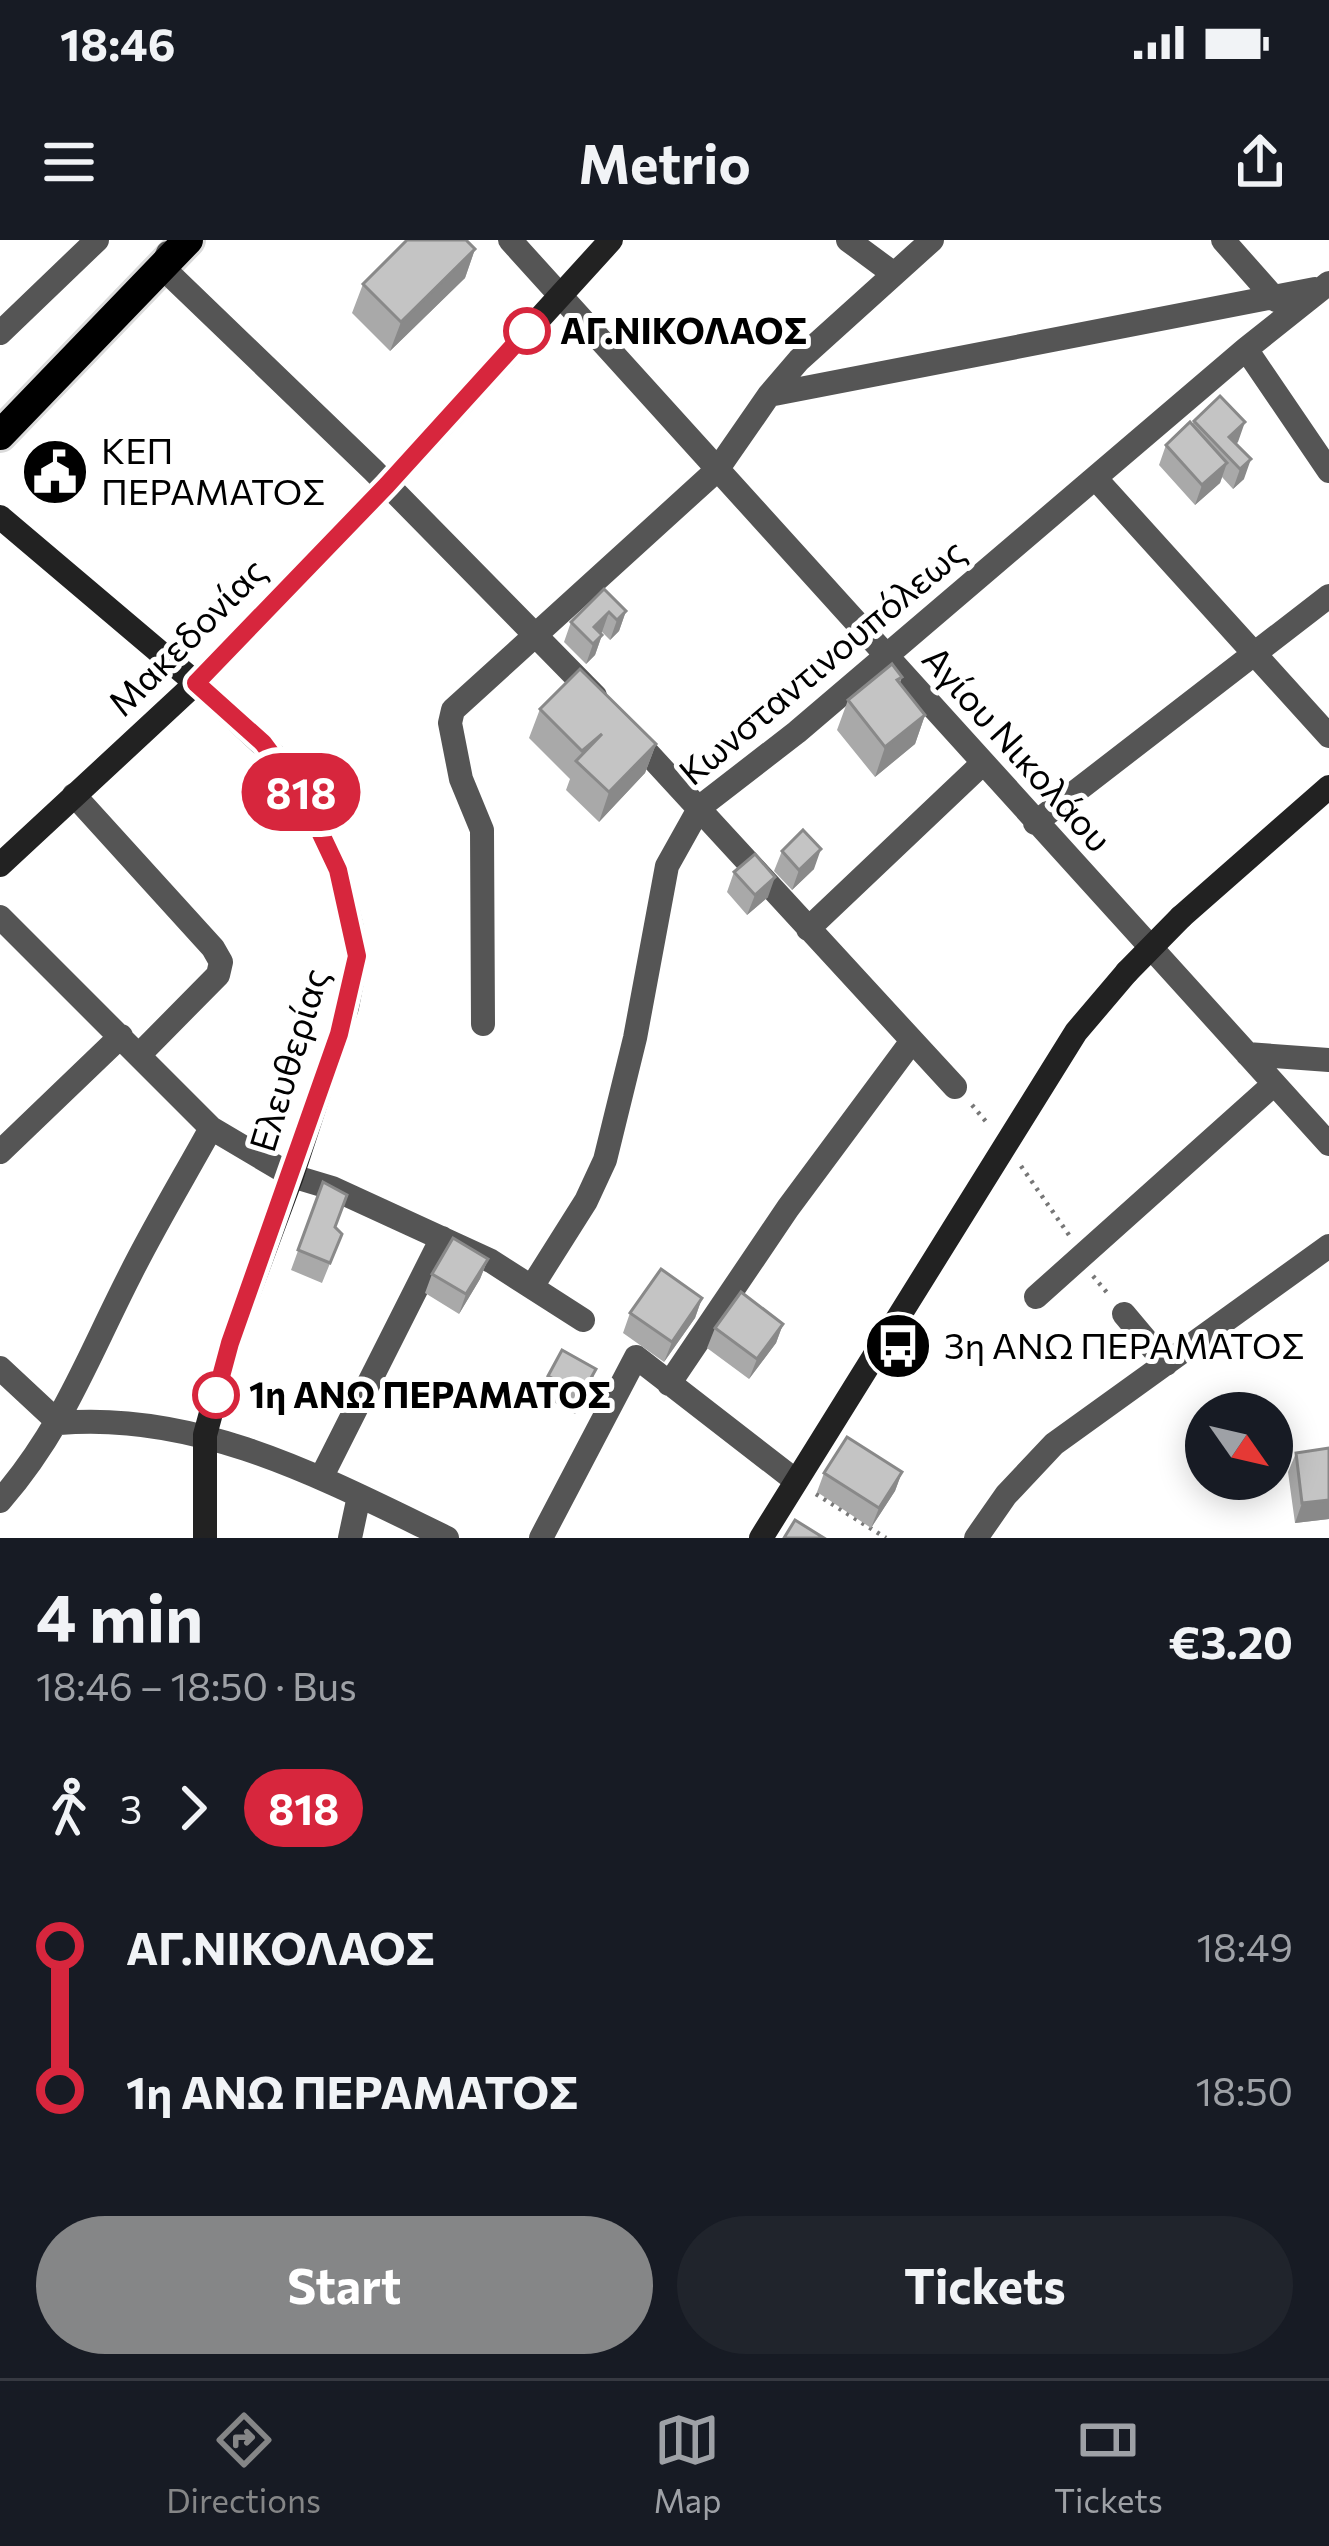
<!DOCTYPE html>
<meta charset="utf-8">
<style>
:root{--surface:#171b24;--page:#20242c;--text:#f1f3f6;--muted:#9ea1a6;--line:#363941;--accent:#858687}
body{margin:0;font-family:Commissioner,sans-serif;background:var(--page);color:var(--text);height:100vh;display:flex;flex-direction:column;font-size:45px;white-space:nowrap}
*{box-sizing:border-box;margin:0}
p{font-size:39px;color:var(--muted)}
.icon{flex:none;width:66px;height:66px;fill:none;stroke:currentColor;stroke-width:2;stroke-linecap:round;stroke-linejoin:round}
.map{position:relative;height:1298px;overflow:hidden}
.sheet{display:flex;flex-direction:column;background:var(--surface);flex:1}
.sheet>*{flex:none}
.badge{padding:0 24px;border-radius:39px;font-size:42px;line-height:78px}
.needle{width:78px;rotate:124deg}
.tools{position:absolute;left:1185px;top:1152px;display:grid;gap:24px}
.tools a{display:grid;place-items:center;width:108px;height:108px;border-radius:50%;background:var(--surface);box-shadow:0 6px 30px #0003;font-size:60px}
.map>.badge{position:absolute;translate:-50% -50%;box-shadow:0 0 0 6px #fff}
.legs{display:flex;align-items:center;gap:18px;height:132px;padding:0 36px;font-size:39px}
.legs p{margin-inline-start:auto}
.head{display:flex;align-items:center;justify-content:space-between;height:204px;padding:0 36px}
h1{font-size:66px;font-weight:700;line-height:90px}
.cta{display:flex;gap:24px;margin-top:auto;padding:24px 36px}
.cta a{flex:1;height:138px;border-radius:72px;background:var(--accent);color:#fff;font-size:48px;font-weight:700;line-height:138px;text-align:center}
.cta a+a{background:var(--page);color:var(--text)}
ul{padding:0 36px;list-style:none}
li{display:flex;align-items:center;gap:42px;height:144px;font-size:45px}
li i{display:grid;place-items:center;width:18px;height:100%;margin:0 15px;background:currentColor}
li i::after{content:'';width:30px;height:30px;margin:-15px;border:9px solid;border-radius:50%;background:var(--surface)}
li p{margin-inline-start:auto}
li:first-child i{background:linear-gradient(#0000 50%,currentColor 0)}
li:last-child i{background:linear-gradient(currentColor 50%,#0000 0)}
.status{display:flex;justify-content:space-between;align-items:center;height:84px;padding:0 60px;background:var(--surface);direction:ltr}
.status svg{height:33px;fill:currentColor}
header{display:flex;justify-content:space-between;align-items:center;height:156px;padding:0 36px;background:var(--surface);font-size:54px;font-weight:700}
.menu{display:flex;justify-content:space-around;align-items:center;height:168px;border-top:3px solid var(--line);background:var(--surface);font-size:33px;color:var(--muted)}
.menu a{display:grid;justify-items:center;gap:6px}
.menu .selected{color:var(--accent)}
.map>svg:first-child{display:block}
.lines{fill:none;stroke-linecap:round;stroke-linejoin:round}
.primary-casing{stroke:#dbdbdb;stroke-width:36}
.path{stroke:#777;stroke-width:4.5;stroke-dasharray:3 6;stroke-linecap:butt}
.street{stroke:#555;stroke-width:24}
.secondary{stroke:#222;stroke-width:24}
.primary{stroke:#000;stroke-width:30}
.secondary-bridge{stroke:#222;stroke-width:24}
.wall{fill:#a9a9a9}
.shaded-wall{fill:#898989}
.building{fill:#c4c4c4;stroke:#898989;stroke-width:3}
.line-1-casing{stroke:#fff;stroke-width:27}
.line-1{stroke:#d7263d;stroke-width:18}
.stop-1-dot{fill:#fff;stroke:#d7263d;stroke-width:6}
.labels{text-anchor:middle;stroke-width:10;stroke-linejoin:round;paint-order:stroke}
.stop-label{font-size:36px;font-weight:bold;fill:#000;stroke:#fff;text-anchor:start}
.poi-label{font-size:36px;fill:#000;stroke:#fff;text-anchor:start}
.street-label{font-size:36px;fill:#000;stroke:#fff}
</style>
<div class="status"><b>18:46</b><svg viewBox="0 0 49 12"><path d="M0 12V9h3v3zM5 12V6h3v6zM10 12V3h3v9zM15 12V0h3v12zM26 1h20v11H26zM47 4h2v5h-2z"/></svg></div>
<header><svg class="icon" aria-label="menu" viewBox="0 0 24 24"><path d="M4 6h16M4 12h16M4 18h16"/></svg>Metrio<svg class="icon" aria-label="share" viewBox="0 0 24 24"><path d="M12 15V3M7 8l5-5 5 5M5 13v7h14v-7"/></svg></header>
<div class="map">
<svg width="1329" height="1298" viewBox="0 0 1329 1298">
<rect width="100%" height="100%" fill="#fff"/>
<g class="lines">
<g class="primary-casing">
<path id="primary" d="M 0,195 L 188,0"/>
</g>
<path class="path" d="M 972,865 L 988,884
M 1021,926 L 1069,995
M 1093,1036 L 1109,1055
M 816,1254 L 886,1298"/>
<path class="street" d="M 510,0 L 1329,904
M 848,0 L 894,34
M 1223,0 L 1276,60
M 168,13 L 162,27 L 373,230 L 595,456
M 0,93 L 97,0
M 1246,109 L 1329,231
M 769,155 L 1315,49
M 1097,240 L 1329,496
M 631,495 L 955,847
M 74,555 L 213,708 L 221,722 L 218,735 L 139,815
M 1035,583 L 1329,356
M 0,677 L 211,888 L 292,936 L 332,948 L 491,1021 L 583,1080
M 808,689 L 982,524
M 483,784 L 482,590 L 461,539 L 450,483 L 453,470 L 717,230 L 769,155 L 799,120 L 932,0
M 1247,814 L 1329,820
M 0,912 L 121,796
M 533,1045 L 586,961 L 605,920 L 635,798 L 667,626 L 700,567 L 797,492 L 1246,109 L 1329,43
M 1036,1057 L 1274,844
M 1124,1074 L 1166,1124
M 0,1128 L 59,1183 C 199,1171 325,1239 447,1298
M 669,1144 L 788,968 L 912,801
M 321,1238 L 442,998
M 0,1261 C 63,1188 87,1119 130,1035 C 155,985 184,937 211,888
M 350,1298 L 359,1256
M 541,1298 L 636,1117 L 796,1241
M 976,1298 L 1006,1255 L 1054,1204 L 1329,1006"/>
<path class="secondary" d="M 0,277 L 196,443 L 279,520 L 304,558 L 338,630 L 351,684 L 357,716 L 347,767 L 292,936 L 230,1103 L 205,1195 L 205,1298
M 0,625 L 196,443 L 387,246 L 611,0
M 1181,677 L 1329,547
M 761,1298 L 1076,792 L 1127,732"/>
<use href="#primary" class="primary"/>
<path class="secondary-bridge" d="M 1127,732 L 1181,677"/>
</g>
<path class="wall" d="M 475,9 L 465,38 L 390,111 L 352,73 L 363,44 Z
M 1194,181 L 1238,202 L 1236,203 L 1244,239 L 1233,249 L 1222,237 L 1220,243 L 1195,265 L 1159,225 L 1166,205 L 1192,185 Z
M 604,349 L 626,371 L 619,391 L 610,400 L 602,392 L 601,393 L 602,395 L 595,415 L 586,424 L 564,402 L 571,382 Z
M 902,437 L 900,443 L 925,475 L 915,504 L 875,537 L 837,490 L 848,460 Z
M 540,469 L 656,504 L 645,533 L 599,582 L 566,550 L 570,539 L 529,498 Z
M 782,611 L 814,629 L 792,650 L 774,631 Z
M 734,632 L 768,657 L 747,675 L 727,652 Z
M 323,942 L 335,987 L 342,994 L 322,1043 L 291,1030 Z
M 488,1019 L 480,1039 L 459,1074 L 425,1053 L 432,1034 Z
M 702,1058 L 695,1078 L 664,1122 L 623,1093 L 630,1073 Z
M 783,1084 L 776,1103 L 749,1139 L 707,1108 L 715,1088 Z
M 596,1129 L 589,1148 L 575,1174 L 541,1155 L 548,1136 Z
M 1329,1208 L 1329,1279 L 1295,1283 L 1288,1232 L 1296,1213 Z
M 902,1232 L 895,1251 L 871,1288 L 817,1252 L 824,1233 Z"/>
<path class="shaded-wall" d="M 475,9 L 465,38 L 390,111 L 401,82 Z
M 1245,182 L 1238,202 L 1225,214 L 1229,197 Z
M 1251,219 L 1244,239 L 1233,249 L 1240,229 Z
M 1227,223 L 1220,243 L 1195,265 L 1202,245 Z
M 626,371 L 619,391 L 610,400 L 617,380 Z
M 609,372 L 602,392 L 592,402 L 594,387 Z
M 602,395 L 595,415 L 586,424 L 593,404 Z
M 925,475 L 915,504 L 875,537 L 885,507 Z
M 656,504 L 645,533 L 599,582 L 609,552 Z
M 821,609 L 814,629 L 792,650 L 799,630 Z
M 775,637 L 768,657 L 747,675 L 755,655 Z
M 488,1019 L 480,1039 L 459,1074 L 466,1054 Z
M 702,1058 L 695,1078 L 664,1122 L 672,1102 Z
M 783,1084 L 776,1103 L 749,1139 L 757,1119 Z
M 596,1129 L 589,1148 L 575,1174 L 582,1154 Z
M 902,1232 L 895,1251 L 871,1288 L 879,1268 Z
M 1329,1260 L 1329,1279 L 1295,1283 L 1302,1263 Z"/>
<path class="building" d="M 407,0 L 466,0 L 475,9 L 401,82 L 363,44 Z
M 1220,156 L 1245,182 L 1229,197 L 1251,219 L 1240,229 L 1194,181 Z
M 1190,182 L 1227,223 L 1202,245 L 1166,205 Z
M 604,349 L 626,371 L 617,380 L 609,372 L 594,387 L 602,395 L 593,404 L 571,382 Z
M 892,424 L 902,437 L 897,440 L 925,475 L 885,507 L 848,460 Z
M 580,429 L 656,504 L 609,552 L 576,521 L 602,494 L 582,511 L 540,469 Z
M 803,590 L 821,609 L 799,630 L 782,611 Z
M 755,614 L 775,637 L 755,655 L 734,632 Z
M 323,942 L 347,955 L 335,987 L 342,994 L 330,1023 L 298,1010 Z
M 453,998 L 488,1019 L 466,1054 L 432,1034 Z
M 661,1029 L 702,1058 L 672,1102 L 630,1073 Z
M 741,1052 L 783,1084 L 757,1119 L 715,1088 Z
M 562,1110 L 596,1129 L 582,1154 L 548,1136 Z
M 847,1197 L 902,1232 L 879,1268 L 824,1233 Z
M 1329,1208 L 1329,1260 L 1302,1263 L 1296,1213 Z
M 795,1280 L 824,1298 L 784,1298 Z"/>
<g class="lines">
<g class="line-1-casing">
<path id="line-1" d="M 216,1155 L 230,1103 L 339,794 L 357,716 L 338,630 L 304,558 L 263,503 L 196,443 L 387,245 L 527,91"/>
</g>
<use href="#line-1" class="line-1"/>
</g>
<defs>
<g id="civic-disc" transform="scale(3.45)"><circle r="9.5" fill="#000" stroke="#fff"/><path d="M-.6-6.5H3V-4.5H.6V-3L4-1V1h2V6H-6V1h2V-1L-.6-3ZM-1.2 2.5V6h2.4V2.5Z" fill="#fff"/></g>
<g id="bus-disc" transform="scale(3.45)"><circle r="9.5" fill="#000" stroke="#fff"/><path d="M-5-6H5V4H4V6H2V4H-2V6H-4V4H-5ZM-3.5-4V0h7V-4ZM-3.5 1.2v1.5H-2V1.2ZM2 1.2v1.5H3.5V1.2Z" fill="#fff"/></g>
</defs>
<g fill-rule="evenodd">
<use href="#civic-disc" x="55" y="232"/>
<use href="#bus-disc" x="898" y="1106"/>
</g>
<g class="stop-1-dot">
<circle cx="527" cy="91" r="21"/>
<circle cx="216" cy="1155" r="21"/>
</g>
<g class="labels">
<g class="stop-label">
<text x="560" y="104">ΑΓ.ΝΙΚΟΛΑΟΣ</text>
<text x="249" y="1168">1η ΑΝΩ ΠΕΡΑΜΑΤΟΣ</text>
</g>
<g class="poi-label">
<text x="101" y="224">ΚΕΠ<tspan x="101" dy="41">ΠΕΡΑΜΑΤΟΣ</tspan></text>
<text x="944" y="1119">3η ΑΝΩ ΠΕΡΑΜΑΤΟΣ</text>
</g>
<g class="street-label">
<text transform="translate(187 397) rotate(-45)" y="13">Μακεδονίας</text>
<text transform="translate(822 422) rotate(-40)" y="13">Κωνσταντινουπόλεως</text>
<text transform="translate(1017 509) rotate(48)" y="13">Αγίου Νικολάου</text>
<text transform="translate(289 820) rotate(-73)" y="13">Ελευθερίας</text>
</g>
</g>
</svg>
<div class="tools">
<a><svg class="needle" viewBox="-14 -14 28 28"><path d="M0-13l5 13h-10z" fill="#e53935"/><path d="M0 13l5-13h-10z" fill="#9ea1a6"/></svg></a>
</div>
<b class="badge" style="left:301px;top:552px;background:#d7263d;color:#fff">818</b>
</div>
<section class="sheet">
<div class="head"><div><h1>4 min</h1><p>18:46 – 18:50 · Bus</p></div><b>€3.20</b></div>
<div class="legs"><svg class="icon" aria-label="walk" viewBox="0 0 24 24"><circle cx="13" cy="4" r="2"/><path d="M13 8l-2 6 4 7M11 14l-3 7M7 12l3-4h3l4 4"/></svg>3<svg class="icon" aria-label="forward" viewBox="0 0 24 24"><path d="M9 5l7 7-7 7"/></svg><b class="badge" style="background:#d7263d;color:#fff">818</b></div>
<ul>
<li><i style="color:#d7263d"></i><b>ΑΓ.ΝΙΚΟΛΑΟΣ</b><p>18:49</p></li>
<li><i style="color:#d7263d"></i><b>1η ΑΝΩ ΠΕΡΑΜΑΤΟΣ</b><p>18:50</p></li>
</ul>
<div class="cta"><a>Start</a><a>Tickets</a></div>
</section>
<nav class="menu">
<a class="selected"><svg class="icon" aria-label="directions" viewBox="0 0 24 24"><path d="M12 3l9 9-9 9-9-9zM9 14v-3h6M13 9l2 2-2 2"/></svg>Directions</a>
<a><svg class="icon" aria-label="map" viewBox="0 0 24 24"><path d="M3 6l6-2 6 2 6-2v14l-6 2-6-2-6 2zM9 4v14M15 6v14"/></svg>Map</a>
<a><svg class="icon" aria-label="tickets" viewBox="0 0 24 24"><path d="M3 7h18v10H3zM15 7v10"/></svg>Tickets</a>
</nav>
